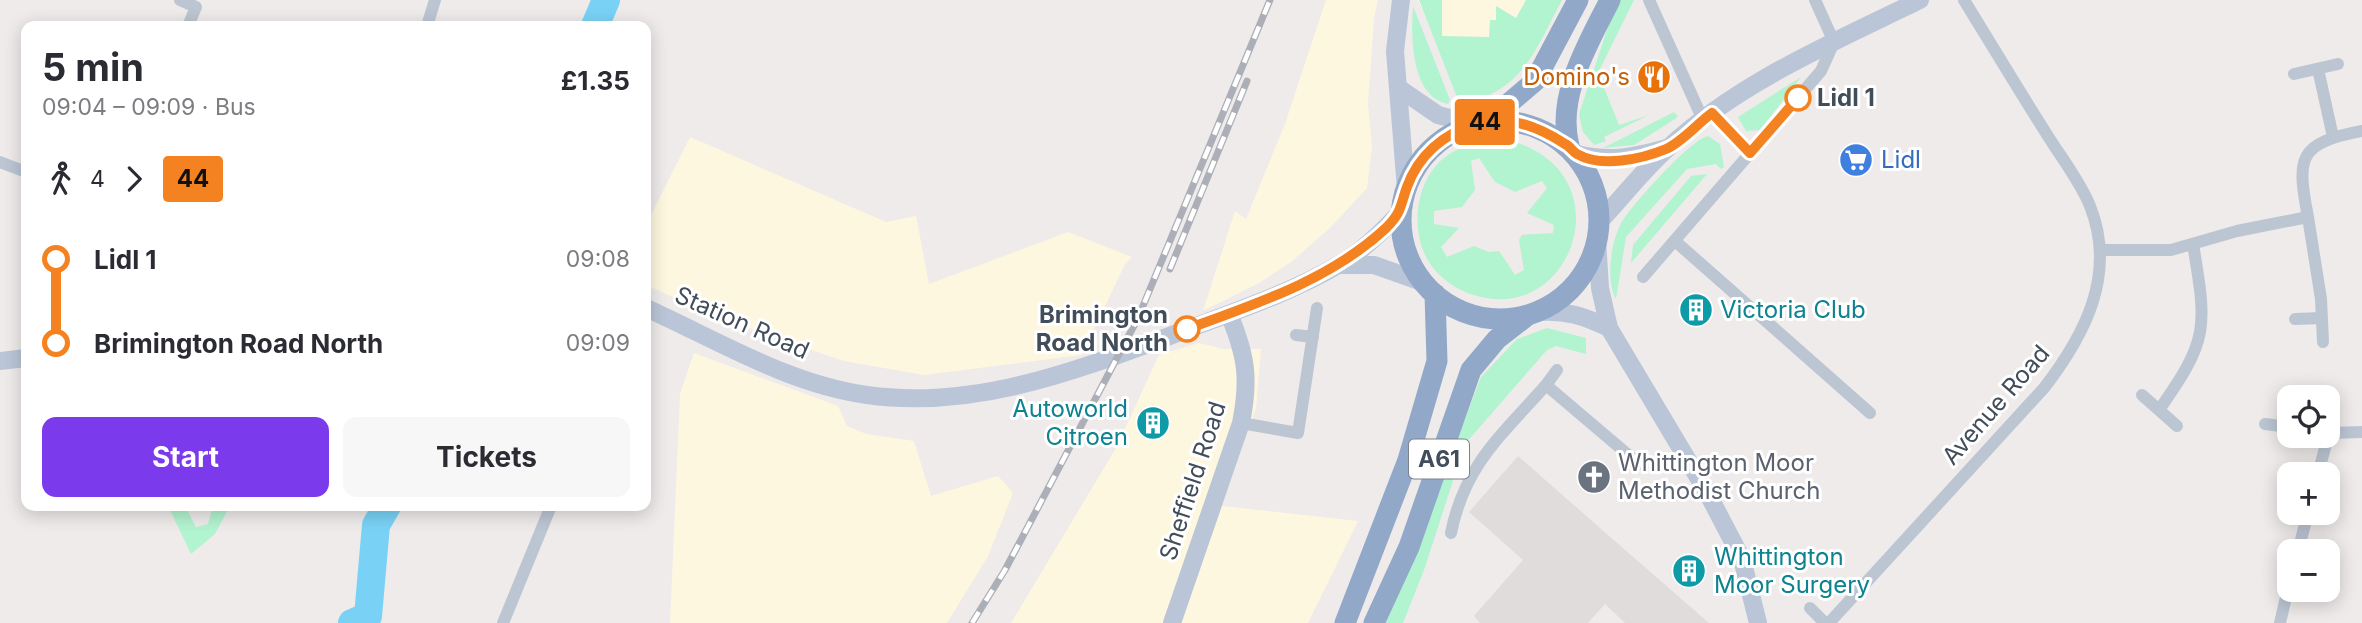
<!DOCTYPE html>
<meta charset="utf-8">
<style>
:root{--surface:#fff;--page:#f7f7f7;--text:#2b2b33;--muted:#7c7c81;--accent:#7c3aed}
body{margin:0;font-family:Inter,sans-serif;background:var(--page);color:var(--text);height:100vh;display:flex;flex-direction:column;font-size:26px;white-space:nowrap}
*{box-sizing:border-box;margin:0}
p{font-size:23px;color:var(--muted)}
.icon{flex:none;width:38px;height:38px;fill:none;stroke:currentColor;stroke-width:2;stroke-linecap:round;stroke-linejoin:round}
.map{position:relative;flex:1;overflow:hidden}
.sheet{position:absolute;left:21px;top:21px;width:630px;height:490px;display:flex;flex-direction:column;background:var(--surface);border-radius:14px;box-shadow:0 4px 18px #0003}
.sheet>*{flex:none}
.badge{padding:0 14px;border-radius:5px;font-size:24px;line-height:46px}
.fabs{position:absolute;left:2277px;top:385px;display:grid;gap:14px}
.fabs a{display:grid;place-items:center;width:63px;height:63px;border-radius:14px;background:var(--surface);box-shadow:0 4px 18px #0003;font-size:35px}
.map>.badge{position:absolute;translate:-50% -50%;box-shadow:0 0 0 4px #fff}
.legs{display:flex;align-items:center;gap:10px;height:77px;padding:0 21px;font-size:23px}
.legs p{margin-inline-start:auto}
.overview{display:flex;align-items:center;justify-content:space-between;height:119px;padding:0 21px}
h1{font-size:38px;font-weight:700;line-height:52px}
.primary-button{display:flex;gap:14px;margin-top:auto;padding:14px 21px}
.primary-button a{flex:1;height:80px;border-radius:14px;background:var(--accent);color:#fff;font-size:28px;font-weight:700;line-height:80px;text-align:center}
.primary-button a+a{background:var(--page);color:var(--text)}
ul{padding:0 21px;list-style:none}
li{display:flex;align-items:center;gap:24px;height:84px;font-size:26px}
li i{display:grid;place-items:center;width:10px;height:100%;margin:0 9px;background:currentColor}
li i::after{content:'';width:18px;height:18px;margin:-9px;border:5px solid;border-radius:50%;background:var(--surface)}
li p{margin-inline-start:auto}
li:first-child i{background:linear-gradient(#0000 50%,currentColor 0)}
li:last-child i{background:linear-gradient(currentColor 50%,#0000 0)}
.map>svg:first-child{display:block}
.commercial{fill:#fef7df}
.education{fill:#e0dcdc}
.green{fill:#b2f3d0;fill-rule:evenodd}
.lines{fill:none;stroke-linecap:round;stroke-linejoin:round}
.river{stroke:#79d2f6;stroke-width:28}
.minor{stroke:#bcc6d3;stroke-width:12}
.secondary{stroke:#bac6d7;stroke-width:18}
.trunk{stroke:#92a8c8;stroke-width:21}
.rail-casing{stroke:#acafb7;stroke-width:7}
.rail{stroke:#fff;stroke-width:4.5;stroke-dasharray:13;stroke-linecap:butt}
.line-1-casing{stroke:#fff;stroke-width:16}
.line-1{stroke:#f58220;stroke-width:10}
.stop-1-dot{fill:#fff;stroke:#f58220;stroke-width:3.5}
.labels{text-anchor:middle;stroke-width:6;stroke-linejoin:round;paint-order:stroke}
.shield{fill:#fff;stroke:#7b828c;stroke-width:2}
.shield-label{font-size:23px;font-weight:bold;fill:#424d5a}
.food-label{font-size:24px;fill:#c56008;stroke:#fff;text-anchor:end}
.stop-label{font-size:24px;font-weight:bold;fill:#424d5a;stroke:#fff;text-anchor:start}
.shop-label{font-size:24px;fill:#366cbe;stroke:#fff;text-anchor:start}
.culture-label{font-size:24px;fill:#0d838f;stroke:#fff;text-anchor:start}
.street-label{font-size:24px;fill:#424d5a;stroke:#fff}
.worship-label{font-size:24px;fill:#5b616d;stroke:#fff;text-anchor:start}
</style>
<div class="map">
<svg width="2362" height="623" viewBox="0 0 2362 623">
<rect width="100%" height="100%" fill="#eeebea"/>
<path class="commercial" d="M 1326,0 L 1378,0 L 1374,18 L 1368,104 L 1372,146 L 1367,188 L 1331,227 L 1291,262 L 1259,283 L 1203,311 L 1235,211 L 1246,219 L 1285,124 Z
M 1418,0 L 1526,0 L 1511,32 L 1442,55 Z
M 690,137 L 886,222 L 916,216 L 929,284 L 1068,232 L 1132,257 L 1125,264 L 1082,355 L 924,375 L 844,361 L 732,323 L 646,285 L 646,225 Z
M 1199,343 L 1223,349 L 1261,349 L 1256,408 L 1222,506 L 1358,521 L 1308,623 L 1011,623 L 1116,448 L 1159,355 Z
M 694,353 L 838,406 L 847,426 L 866,434 L 914,441 L 931,496 L 998,476 L 1013,493 L 988,556 L 947,623 L 670,623 L 680,394 Z"/>
<path class="education" d="M 1518,456 L 1600,528 L 1709,623 L 1625,623 L 1605,604 L 1588,623 L 1480,623 L 1474,616 L 1523,560 L 1469,512 Z"/>
<path class="green" d="M 1419,0 L 1442,0 L 1442,36 L 1489,37 L 1490,20 L 1496,20 L 1496,6 L 1516,18 L 1526,0 L 1562,0 C 1534,52 1524,90 1460,105 Z
M 1617,0 L 1634,0 L 1598,73 L 1619,125 L 1649,115 L 1604,137 L 1606,141 L 1594,145 L 1583,132 L 1579,114 Z
M 1413,6 L 1450,100 L 1448,104 C 1410,97 1411,34 1413,6 Z
M 1801,77 L 1760,130 L 1746,131 L 1738,117 Z
M 1674,112 L 1678,116 L 1675,119 L 1634,145 L 1603,148 Z
M 1708,136 L 1720,144 L 1724,167 L 1721,169 L 1716,164 L 1687,169 L 1626,237 L 1616,299 C 1605,279 1611,239 1623,220 C 1635,202 1689,141 1708,136 Z
M 1499,138 C 1630,163 1575,328 1474,295 C 1457,290 1442,280 1431,265 C 1408,233 1415,177 1448,155 C 1464,144 1481,141 1499,138 ZM 1479,158 L 1495,182 L 1515,192 L 1542,181 L 1547,188 L 1527,213 L 1554,225 L 1553,233 L 1522,235 L 1519,240 L 1524,270 L 1515,275 L 1499,251 L 1489,252 L 1474,246 L 1447,257 L 1441,247 L 1459,228 L 1434,224 L 1434,211 L 1462,207 L 1475,190 L 1471,161 Z
M 1707,174 L 1631,263 L 1633,245 L 1691,176 Z
M 1547,328 L 1586,338 L 1586,354 L 1556,346 L 1547,350 L 1465,444 L 1424,570 L 1403,623 L 1386,623 L 1481,377 L 1517,339 Z
M 174,506 L 185,506 L 196,527 L 208,524 L 213,506 L 230,506 L 215,534 L 191,554 L 170,510 Z"/>
<g class="lines">
<path class="river" d="M 595,26 L 606,0
M 352,623 L 368,616 L 376,525 L 387,506"/>
<path class="minor" d="M 180,0 L 196,7 L 188,26
M 1649,0 L 1703,120
M 427,26 L 435,0
M 2318,69 L 2333,137
M 2294,74 L 2338,64
M 1712,113 L 1750,153
M 0,162 L 26,172
M 2308,217 L 2321,299 L 2323,342
M 1675,241 L 1870,413
M 2101,250 L 2171,250 L 2237,231 L 2308,217 C 2296,156 2299,143 2362,131
M 1643,277 L 1821,71 L 1834,42 L 1815,0
M 2295,319 L 2322,318
M 1296,335 L 1313,337
M 1546,385 L 1557,370
M 2142,395 L 2177,426
M 2159,410 C 2209,339 2207,328 2193,244
M 1241,423 L 1298,433 L 1317,308
M 2265,424 L 2289,427
M 2318,474 L 2329,433 L 2362,432
M 1451,533 C 1465,464 1501,436 1546,385 L 1639,464 C 1658,469 1668,465 1683,454
M 2298,551 L 2308,513
M 1810,608 L 1825,623
M 503,623 L 551,506
M 1829,623 L 2044,388 C 2085,335 2117,274 2090,206 C 2080,181 2060,156 2046,133 C 2018,89 1991,44 1964,0
M 2280,623 L 2289,584"/>
<path class="secondary" d="M 1401,0 L 1395,51 L 1406,189
M 1400,89 L 1438,115 L 1473,124
M 1577,154 C 1610,162 1635,157 1667,148
M 1599,222 C 1622,198 1643,170 1668,148 C 1739,82 1834,42 1920,0
M 1597,239 L 1600,288 L 1609,328 L 1708,494 L 1742,559 L 1758,623
M 1339,265 L 1374,265 L 1422,282
M 646,308 C 717,340 788,384 867,395 C 980,411 1088,366 1191,328 C 1239,310 1294,291 1338,265 C 1362,252 1384,230 1402,210
M 1538,312 C 1566,310 1584,316 1609,328
M 0,361 L 26,358
M 1172,623 L 1241,423 C 1250,378 1246,355 1229,314"/>
<path class="trunk" d="M1401 220a99 99 0 1 1 198 0a99 99 0 1 1-198 0Z
M 1487,122 L 1535,81 L 1578,0
M 1569,146 C 1556,96 1588,44 1610,0
M 1345,623 L 1408,460 L 1437,361 L 1435,294
M 1374,623 L 1409,547 L 1471,370 L 1497,339 L 1528,315"/>
<g class="rail-casing">
<path id="rail" d="M 1170,269 L 1247,81
M 972,623 L 1005,570 L 1138,318 L 1270,0"/>
</g>
<use href="#rail" class="rail"/>
</g>
<g class="lines">
<g class="line-1-casing">
<path id="line-1" d="M 1187,329 C 1256,304 1332,279 1386,228 C 1402,212 1400,206 1407,187 C 1418,156 1443,134 1475,124 C 1506,114 1539,127 1565,144 C 1570,146 1573,152 1577,154 C 1601,168 1642,159 1666,149 C 1682,142 1697,124 1712,113 L 1750,153 L 1798,98"/>
</g>
<use href="#line-1" class="line-1"/>
</g>
<defs>
<g id="restaurant-disc" transform="scale(1.75)"><circle r="9.5" fill="#e8710a" stroke="#fff"/><path d="M-5-6h1v4h1v-4h1v4h1v-4h1v5L-1.5 .5V6h-2V.5L-5-1ZM5-6V6H3V1.5H1.5Q1.5-4 5-6Z" fill="#fff"/></g>
<g id="supermarket-disc" transform="scale(1.75)"><circle r="9.5" fill="#3f7fe0" stroke="#fff"/><path d="M-6-5.5h2.5l.6 2H6L4.5 2H-2.5L-4.4-4H-6ZM-1.5 3.2a1.3 1.3 0 1 0 .1 0ZM3 3.2a1.3 1.3 0 1 0 .1 0Z" fill="#fff"/></g>
<g id="building-disc" transform="scale(1.75)"><circle r="9.5" fill="#0f9aa8" stroke="#fff"/><path d="M-4-6H4V6H1V3H-1V6H-4ZM-2.5-4.3h1.7v1.8h-1.7ZM.8-4.3h1.7v1.8H.8ZM-2.5-1h1.7V.8h-1.7ZM.8-1h1.7V.8H.8Z" fill="#fff"/></g>
<g id="church-disc" transform="scale(1.75)"><circle r="9.5" fill="#6b7280" stroke="#fff"/><path d="M-1.2-6h2.4v3.5h3.3v2.4h-3.3V6h-2.4V-.1h-3.3v-2.4h3.3Z" fill="#fff"/></g>
</defs>
<g fill-rule="evenodd">
<use href="#restaurant-disc" x="1654" y="77"/>
<use href="#supermarket-disc" x="1856" y="160"/>
<use href="#building-disc" x="1696" y="310"/>
<use href="#building-disc" x="1153" y="423"/>
<use href="#church-disc" x="1594" y="477"/>
<use href="#building-disc" x="1689" y="571"/>
</g>
<g class="stop-1-dot">
<circle cx="1798" cy="98" r="12"/>
<circle cx="1187" cy="329" r="12"/>
</g>
<g class="labels">
<rect class="shield" x="1409" y="439.5" width="60" height="39" rx="5"/>
<g class="shield-label">
<text x="1439" y="467">A61</text>
</g>
<g class="food-label">
<text x="1630" y="85">Domino's</text>
</g>
<g class="stop-label">
<text x="1817" y="106">Lidl 1</text>
<text x="1168" y="323" text-anchor="end">Brimington<tspan x="1168" dy="28">Road North</tspan></text>
</g>
<g class="shop-label">
<text x="1881" y="168">Lidl</text>
</g>
<g class="culture-label">
<text x="1720" y="318">Victoria Club</text>
<text x="1128" y="417" text-anchor="end">Autoworld<tspan x="1128" dy="28">Citroen</tspan></text>
<text x="1714" y="565">Whittington<tspan x="1714" dy="28">Moor Surgery</tspan></text>
</g>
<g class="street-label">
<text transform="translate(742 323) rotate(24)" y="8">Station Road</text>
<text transform="translate(1996 405) rotate(-49)" y="8">Avenue Road</text>
<text transform="translate(1193 481) rotate(-72)" y="8">Sheffield Road</text>
</g>
<g class="worship-label">
<text x="1618" y="471">Whittington Moor<tspan x="1618" dy="28">Methodist Church</tspan></text>
</g>
</g>
</svg>
<div class="fabs">
<a><svg class="icon" aria-label="locate" viewBox="0 0 24 24"><circle cx="12" cy="12" r="6"/><path d="M12 2v4M12 18v4M2 12h4M18 12h4"/></svg></a>
<a>+</a>
<a>−</a>
</div>
<b class="badge" style="left:1485px;top:122px;background:#f58220;color:#111">44</b>
<section class="sheet">
<div class="overview"><div><h1>5 min</h1><p>09:04 – 09:09 · Bus</p></div><b>£1.35</b></div>
<div class="legs"><svg class="icon" aria-label="walk" viewBox="0 0 24 24"><circle cx="13" cy="4" r="2"/><path d="M13 8l-2 6 4 7M11 14l-3 7M7 12l3-4h3l4 4"/></svg>4<svg class="icon" aria-label="forward" viewBox="0 0 24 24"><path d="M9 5l7 7-7 7"/></svg><b class="badge" style="background:#f58220;color:#111">44</b></div>
<ul>
<li><i style="color:#f58220"></i><b>Lidl 1</b><p>09:08</p></li>
<li><i style="color:#f58220"></i><b>Brimington Road North</b><p>09:09</p></li>
</ul>
<div class="primary-button"><a>Start</a><a>Tickets</a></div>
</section>
</div>
